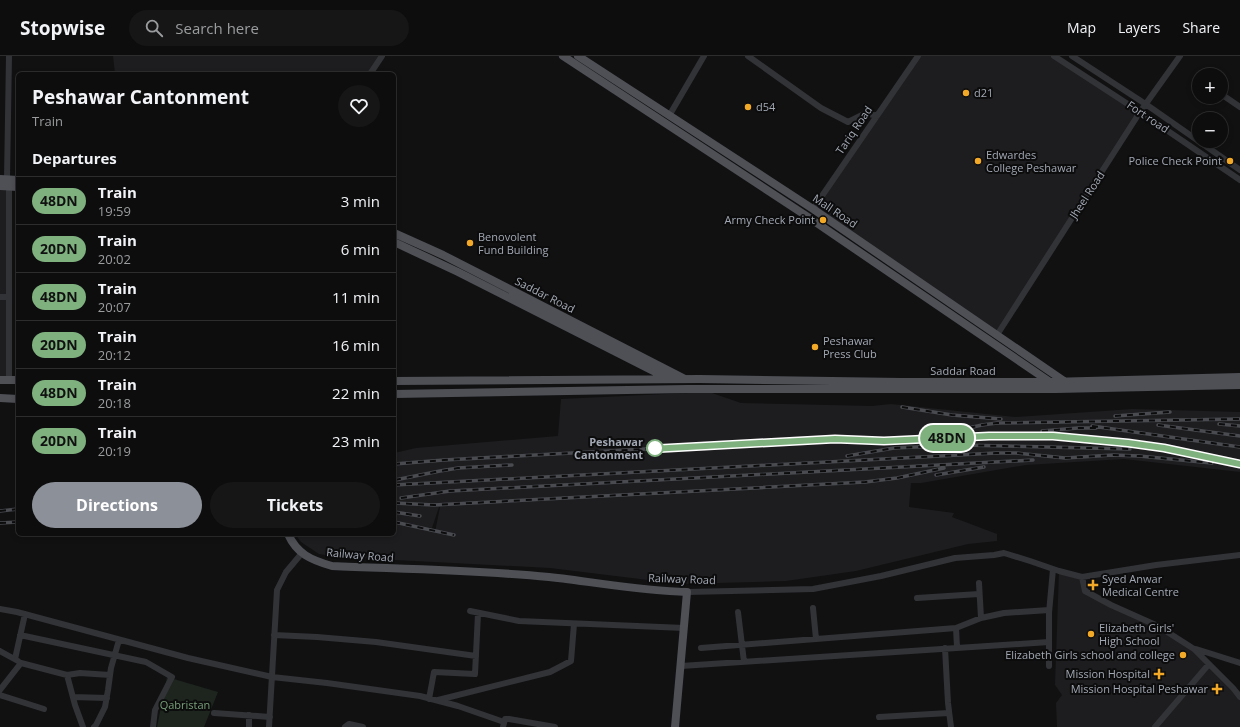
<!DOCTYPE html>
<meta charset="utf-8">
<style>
:root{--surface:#0d0d0e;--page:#161617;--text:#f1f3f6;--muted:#9a9c9e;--line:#2d2d2e;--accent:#8c9099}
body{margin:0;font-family:"Open Sans",sans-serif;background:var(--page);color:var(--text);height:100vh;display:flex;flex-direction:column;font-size:15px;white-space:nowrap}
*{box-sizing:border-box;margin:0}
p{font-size:13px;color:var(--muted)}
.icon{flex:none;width:22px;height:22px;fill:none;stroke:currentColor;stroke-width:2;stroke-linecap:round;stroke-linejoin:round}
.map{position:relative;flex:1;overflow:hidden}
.details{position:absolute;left:16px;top:16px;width:380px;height:464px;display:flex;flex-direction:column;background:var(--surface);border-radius:6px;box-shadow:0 2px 6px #0003,0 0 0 1px var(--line)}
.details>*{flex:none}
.badge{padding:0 8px;border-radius:13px;font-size:14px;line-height:26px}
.fabs{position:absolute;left:1192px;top:12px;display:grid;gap:8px}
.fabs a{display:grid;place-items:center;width:36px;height:36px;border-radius:50%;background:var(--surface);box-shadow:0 2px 6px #0003,0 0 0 1px var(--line);font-size:20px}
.map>.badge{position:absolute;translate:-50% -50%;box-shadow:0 0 0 2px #fff}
h2{padding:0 16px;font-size:15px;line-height:36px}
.round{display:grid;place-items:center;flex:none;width:42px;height:42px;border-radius:21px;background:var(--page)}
.head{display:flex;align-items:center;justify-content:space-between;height:68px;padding:0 16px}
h1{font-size:19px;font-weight:700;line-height:30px}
.action{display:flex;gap:8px;margin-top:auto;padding:8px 16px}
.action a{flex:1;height:46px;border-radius:24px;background:var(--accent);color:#fff;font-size:16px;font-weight:700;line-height:46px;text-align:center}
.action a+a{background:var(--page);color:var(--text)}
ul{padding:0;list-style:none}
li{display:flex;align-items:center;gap:12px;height:48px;padding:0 16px;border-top:1px solid var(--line)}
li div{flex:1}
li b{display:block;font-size:15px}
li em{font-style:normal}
li .badge{min-width:44px;font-weight:700;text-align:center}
header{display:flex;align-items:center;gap:24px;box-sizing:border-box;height:56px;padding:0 20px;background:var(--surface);border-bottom:1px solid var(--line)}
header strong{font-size:19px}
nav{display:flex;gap:22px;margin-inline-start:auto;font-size:14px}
.search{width:280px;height:36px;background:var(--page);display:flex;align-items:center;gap:10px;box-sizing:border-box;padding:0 14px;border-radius:22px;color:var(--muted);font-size:15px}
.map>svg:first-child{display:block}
.built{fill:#1d1d1f}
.green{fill:#1d251e}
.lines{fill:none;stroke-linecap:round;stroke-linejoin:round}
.minor{stroke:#323337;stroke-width:6}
.major{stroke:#4e5056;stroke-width:8}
.rail-casing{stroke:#494b50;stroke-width:3.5}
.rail{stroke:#0c0c0d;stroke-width:2;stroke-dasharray:6;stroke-linecap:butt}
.line-casing{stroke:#fff;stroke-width:9}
.line{stroke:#7fb17f;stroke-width:6}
.poi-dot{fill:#f3a928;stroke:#0c0c0d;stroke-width:1.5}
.stop-dot{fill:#fff;stroke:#7fb17f;stroke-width:2}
.labels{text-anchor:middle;stroke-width:4;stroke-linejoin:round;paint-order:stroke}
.poi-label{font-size:11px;fill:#a2a8b3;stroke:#0c0c0d;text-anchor:start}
.street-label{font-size:11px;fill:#a2a8b3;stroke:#0c0c0d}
.stop-label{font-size:11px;font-weight:bold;fill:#a2a8b3;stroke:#0c0c0d;text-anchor:end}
.park-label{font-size:11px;fill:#789f7a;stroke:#0c0c0d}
</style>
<header>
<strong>Stopwise</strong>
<div class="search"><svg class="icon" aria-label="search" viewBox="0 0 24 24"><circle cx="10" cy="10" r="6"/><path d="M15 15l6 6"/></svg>Search here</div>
<nav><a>Map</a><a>Layers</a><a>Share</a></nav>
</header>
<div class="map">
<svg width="1240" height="671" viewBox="0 0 1240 671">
<rect width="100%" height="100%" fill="#111112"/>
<path class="built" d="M 113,0 L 382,0 L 370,18 L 115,18 Z
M 918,0 L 1054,0 L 1140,56 L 997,279 L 813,153 Z
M 0,130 L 9,130 L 9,324 L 0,324 Z
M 709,336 L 741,347 L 872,350 L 891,348 L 1015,361 L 1133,353 L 1240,356 L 1240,416 L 1124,403 L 1026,409 L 921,427 L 911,427 L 909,451 L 954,457 L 952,461 L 997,478 L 997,485 L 968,488 L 856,515 L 786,525 L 681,528 L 550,512 L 338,501 L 319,498 L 301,486 L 295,478 L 394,478 L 394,468 L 435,476 L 440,451 L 439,451 L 432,472 L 394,466 L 394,397 L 416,392 L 558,380 L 561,343 Z
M 1059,515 L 1082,521 L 1085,535 L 1158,570 L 1194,593 L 1240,641 L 1240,671 L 1057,671 L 1056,647 L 1062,639 L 1055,629 Z"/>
<path class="green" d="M 167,621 L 218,636 L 204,671 L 157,671 Z"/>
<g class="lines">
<path class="minor" d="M 9,0 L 7,123 L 9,130 L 9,324
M 748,0 L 821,52 L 848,66 L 866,57 L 877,60
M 1054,0 L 1140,56 L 1240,124
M 1072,0 L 1147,49 L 1240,114
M 370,18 L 382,0
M 1221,38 L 1240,51
M 669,60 L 704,0
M 813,153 L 918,0
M 0,241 L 9,241
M 997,279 L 1140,56 L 1180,0
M 1082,521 L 1085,535 L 1111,549 L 1158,570 L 1194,593 L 1233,632 L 1240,641
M 979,527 L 981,562
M 687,536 L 813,533 L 881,520 L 955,502 L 994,499 L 1004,497 L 1030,505 L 1059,515 L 1082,521 L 1156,509 L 1240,499
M 917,542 L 979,538
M 813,552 L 816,583
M 0,553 L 17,556 L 188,602 L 272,621 L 327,627 L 420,640 L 458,650 L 504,666
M 470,555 L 519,565 L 684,572
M 738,556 L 744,606
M 956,572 L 957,591
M 20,579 L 146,606 L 172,621 L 155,654 L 153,671
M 274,579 L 317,581 L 376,586 L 476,600
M 701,592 L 956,572 L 981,562 L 1004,557 L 1049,554
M 945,592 L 948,647 L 951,671
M 1196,593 L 1240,607
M 0,595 L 18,605
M 15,603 L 25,558
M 681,610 L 1049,586
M 1049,610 L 1049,557 L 1053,513
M 67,619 L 80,617 L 110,619
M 0,634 L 21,607 L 67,619 L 75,649 L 83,671
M 0,639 L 44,653
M 73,641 L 107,642
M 429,643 L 434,616 L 475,618 L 478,558
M 438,644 L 550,616 L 571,605 L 574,568
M 214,657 L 270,661
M 879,661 L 949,657
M 94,671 L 96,669 L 105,651 L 108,634 L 111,612 L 119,584
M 249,671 L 249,659
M 269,671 L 277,534 L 286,516 L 302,497
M 345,671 L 349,668 L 363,671
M 503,671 L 505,663 L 509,663 L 555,671
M 1155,671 L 1209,608"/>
<path class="major" d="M 563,0 L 808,161 L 1050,326
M 578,0 L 813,153 L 1064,325
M 0,123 L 18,124
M 0,130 L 18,131
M 394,177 L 443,199 L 685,323
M 394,186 L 458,216 L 667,322
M 0,324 L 18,324
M 394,325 L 700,323 L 901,326 L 1049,326 L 1240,321
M 394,338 L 687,333 L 1056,333 L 1240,329
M 0,342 L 18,343
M 288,478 C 297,498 311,504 332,510 C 404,513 477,514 549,521 C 595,526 641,535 687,536 L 675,671"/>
<g class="rail-casing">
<path id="rail" d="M 902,351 L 952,359 L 1001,363
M 1115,360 L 1170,356
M 1219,368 L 1240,370
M 1158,369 L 1240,380
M 1092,370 L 1240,391
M 1042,375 L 1078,372 L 1096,372
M 946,377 L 982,369 L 997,367 L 1240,363
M 847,400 L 894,392 L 960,389 L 1130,393
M 394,408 L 444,404 L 790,385 L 835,383 L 884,385 L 989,380 L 1053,380 L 1128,387 L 1164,392 L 1240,408
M 936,419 L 984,411
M 395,424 L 440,415 L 458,412 L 512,409
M 394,429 L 996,397 L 1016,397 L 1065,402 L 1113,399 L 1139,400 L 1212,407
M 401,442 L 450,435 L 1033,404
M 394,447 L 434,449 L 865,426 L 897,422 L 944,412
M 0,455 L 18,453
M 394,456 L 420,460
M 394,466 L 454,479
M 0,467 L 18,466"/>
</g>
<use href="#rail" class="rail"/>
</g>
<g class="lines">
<g class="line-casing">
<path id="line" d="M 651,393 L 835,383 L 884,385 L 989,380 L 1053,380 L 1128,387 L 1164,392 L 1240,408"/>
</g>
<use href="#line" class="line"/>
</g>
<g class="poi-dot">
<circle cx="966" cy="37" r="4"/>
<circle cx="748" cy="51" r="4"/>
<circle cx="978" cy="105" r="4"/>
<circle cx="1230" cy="105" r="4"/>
<circle cx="823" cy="164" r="4"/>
<circle cx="470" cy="187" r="4"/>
<circle cx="815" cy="291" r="4"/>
<path d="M1091 523h4v4h4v4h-4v4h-4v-4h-4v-4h4z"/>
<circle cx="1091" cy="578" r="4"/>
<circle cx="1183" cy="599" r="4"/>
<path d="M1157 612h4v4h4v4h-4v4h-4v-4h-4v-4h4z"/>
<path d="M1215 627h4v4h4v4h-4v4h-4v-4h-4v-4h4z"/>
</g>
<circle class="stop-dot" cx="655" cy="392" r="8"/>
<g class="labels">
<g class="poi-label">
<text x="974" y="41">d21</text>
<text x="756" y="55">d54</text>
<text x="986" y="103">Edwardes<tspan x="986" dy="13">College Peshawar</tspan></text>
<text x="1222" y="109" text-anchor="end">Police Check Point</text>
<text x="815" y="168" text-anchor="end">Army Check Point</text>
<text x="478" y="185">Benovolent<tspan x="478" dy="13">Fund Building</tspan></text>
<text x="823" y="289">Peshawar<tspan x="823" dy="13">Press Club</tspan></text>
<text x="1102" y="527">Syed Anwar<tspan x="1102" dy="13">Medical Centre</tspan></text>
<text x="1099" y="576">Elizabeth Girls'<tspan x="1099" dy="13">High School</tspan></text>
<text x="1175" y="603" text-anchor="end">Elizabeth Girls school and college</text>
<text x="1150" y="622" text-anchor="end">Mission Hospital</text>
<text x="1208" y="637" text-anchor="end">Mission Hospital Peshawar</text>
</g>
<g class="street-label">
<text transform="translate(1148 61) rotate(34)" y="4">Fort road</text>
<text transform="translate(854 74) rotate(-56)" y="4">Tariq Road</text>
<text transform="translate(1087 139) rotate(-57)" y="4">Jheel Road</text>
<text transform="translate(835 155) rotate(34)" y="4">Mall Road</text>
<text transform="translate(545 239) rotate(27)" y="4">Saddar Road</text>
<text x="963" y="319">Saddar Road</text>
<text transform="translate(360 499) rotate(5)" y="4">Railway Road</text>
<text transform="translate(682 523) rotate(2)" y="4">Railway Road</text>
</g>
<g class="stop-label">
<text x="643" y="390">Peshawar<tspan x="643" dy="13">Cantonment</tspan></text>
</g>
<g class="park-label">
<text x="185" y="653">Qabristan</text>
</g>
</g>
</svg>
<div class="fabs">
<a>+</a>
<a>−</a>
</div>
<b class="badge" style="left:947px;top:382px;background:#7fb17f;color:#111">48DN</b>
<section class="details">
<div class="head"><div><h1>Peshawar Cantonment</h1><p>Train</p></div><a class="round"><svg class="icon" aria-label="heart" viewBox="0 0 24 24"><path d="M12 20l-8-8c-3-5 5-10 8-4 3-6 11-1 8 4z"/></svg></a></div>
<h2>Departures</h2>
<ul>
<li><span class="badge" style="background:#7fb17f;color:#111">48DN</span><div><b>Train</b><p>19:59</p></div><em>3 min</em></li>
<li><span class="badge" style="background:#7fb17f;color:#111">20DN</span><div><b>Train</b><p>20:02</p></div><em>6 min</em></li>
<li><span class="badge" style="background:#7fb17f;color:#111">48DN</span><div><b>Train</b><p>20:07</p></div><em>11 min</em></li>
<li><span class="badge" style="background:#7fb17f;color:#111">20DN</span><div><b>Train</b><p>20:12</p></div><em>16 min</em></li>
<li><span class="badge" style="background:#7fb17f;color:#111">48DN</span><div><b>Train</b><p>20:18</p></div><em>22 min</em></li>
<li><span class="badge" style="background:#7fb17f;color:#111">20DN</span><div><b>Train</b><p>20:19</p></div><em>23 min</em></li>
</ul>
<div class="action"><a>Directions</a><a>Tickets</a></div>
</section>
</div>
